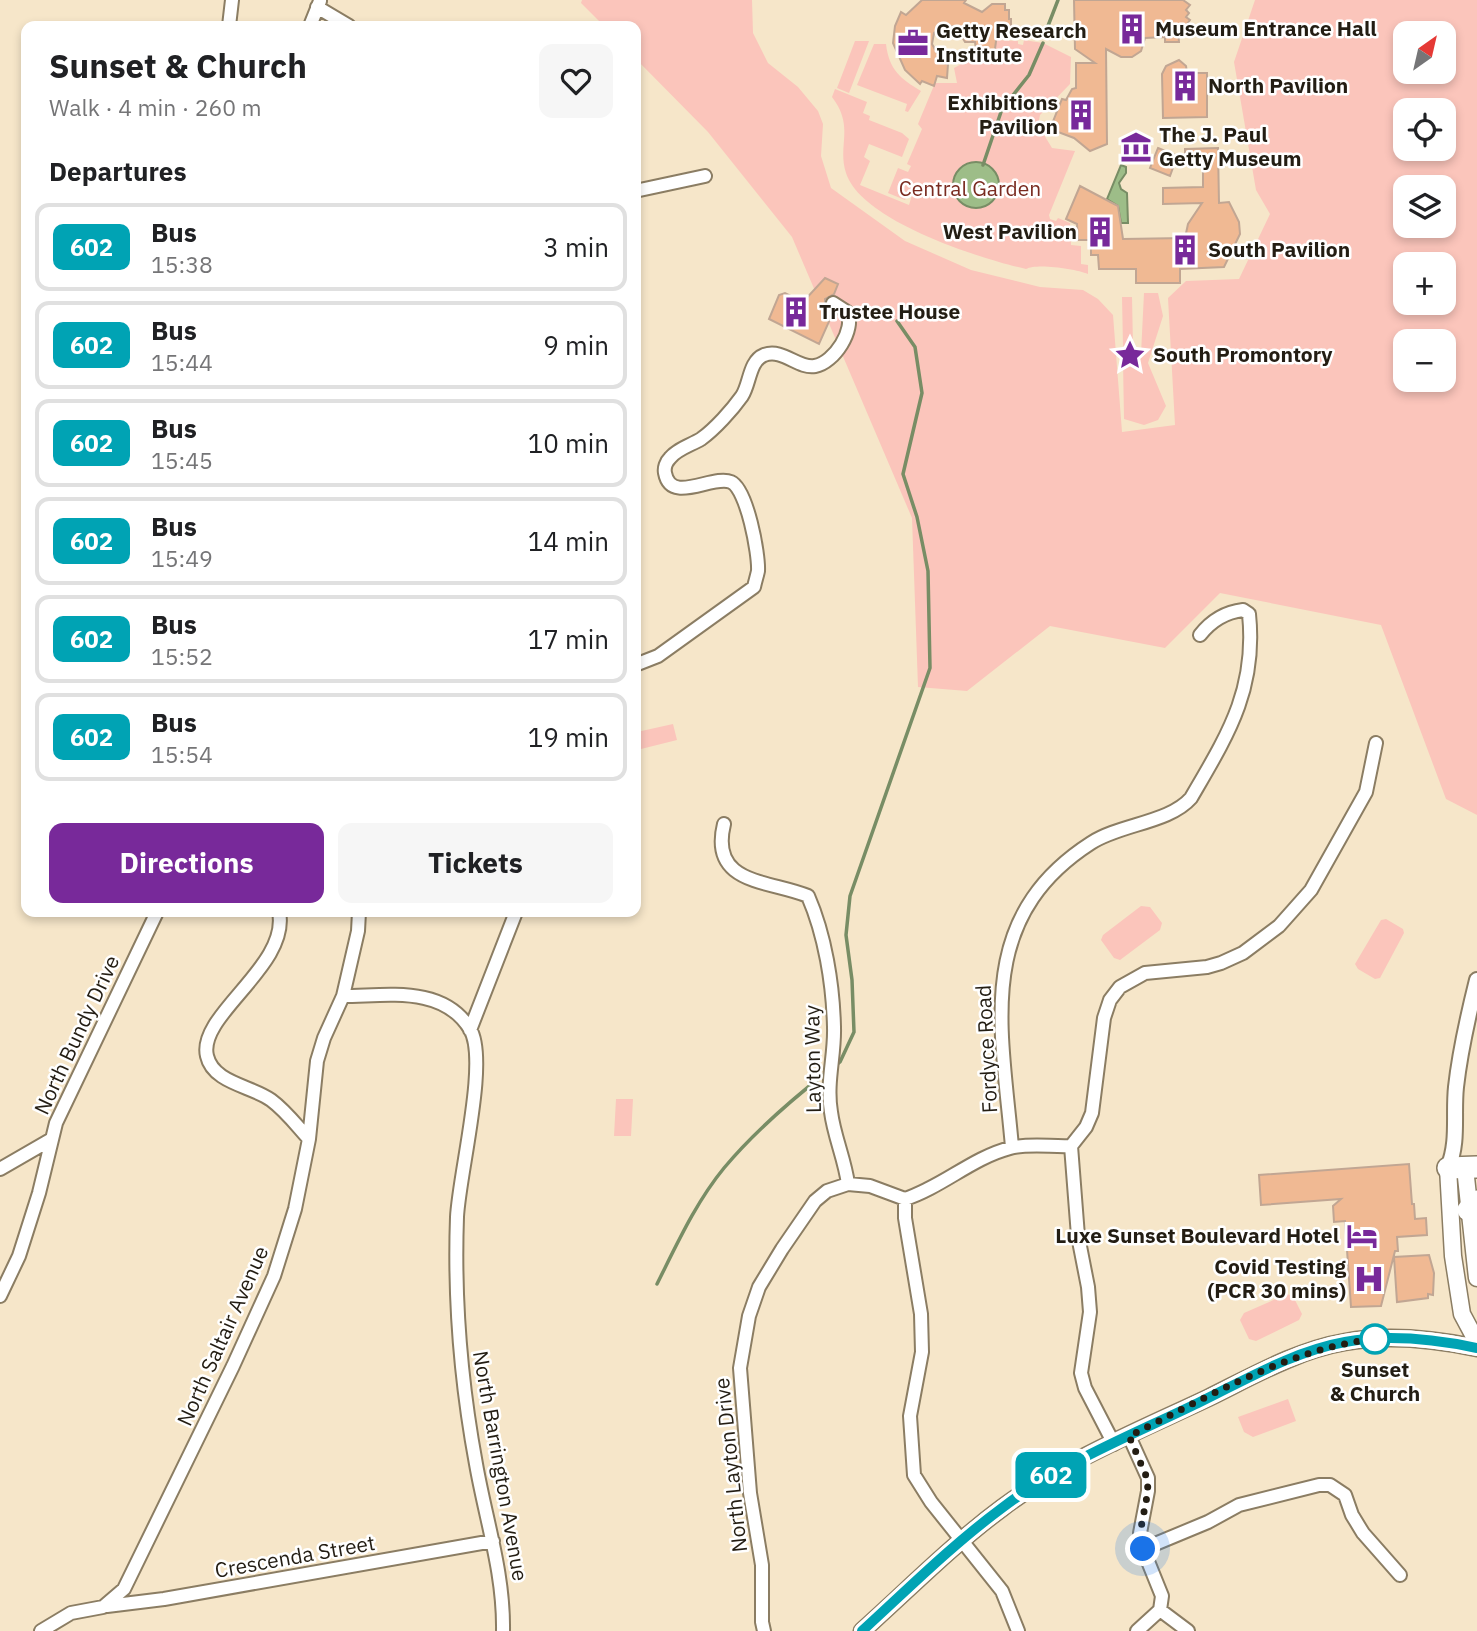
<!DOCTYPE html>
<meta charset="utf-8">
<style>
:root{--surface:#fff;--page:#f6f6f6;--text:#202124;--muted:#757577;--line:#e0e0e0;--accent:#78299a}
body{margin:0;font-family:"IBM Plex Sans",sans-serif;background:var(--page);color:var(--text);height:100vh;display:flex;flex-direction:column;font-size:26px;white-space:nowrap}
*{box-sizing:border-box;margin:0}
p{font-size:23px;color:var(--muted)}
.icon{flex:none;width:38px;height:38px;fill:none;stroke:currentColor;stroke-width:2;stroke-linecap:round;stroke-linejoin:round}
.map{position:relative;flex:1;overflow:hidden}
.sheet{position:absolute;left:21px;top:21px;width:620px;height:896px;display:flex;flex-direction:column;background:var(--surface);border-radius:14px;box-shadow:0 4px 10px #0003}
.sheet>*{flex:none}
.badge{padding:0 14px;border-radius:10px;font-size:24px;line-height:46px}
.needle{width:46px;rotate:34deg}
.tools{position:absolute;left:1393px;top:21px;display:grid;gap:14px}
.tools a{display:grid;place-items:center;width:63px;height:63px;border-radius:14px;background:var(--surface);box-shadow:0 4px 10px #0003;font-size:35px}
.you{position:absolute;width:35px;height:35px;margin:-18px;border:5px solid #fff;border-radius:50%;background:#1a73e8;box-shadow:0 0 0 10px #1a73e833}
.map>.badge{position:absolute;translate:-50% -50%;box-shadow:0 0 0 4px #fff}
h2{padding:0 28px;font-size:26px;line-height:63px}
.round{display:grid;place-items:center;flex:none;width:74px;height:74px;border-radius:14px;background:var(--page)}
.headline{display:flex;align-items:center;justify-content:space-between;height:119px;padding:0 28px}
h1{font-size:33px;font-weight:700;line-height:52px}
.button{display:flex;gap:14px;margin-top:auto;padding:14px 28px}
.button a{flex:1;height:80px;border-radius:14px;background:var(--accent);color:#fff;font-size:28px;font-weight:700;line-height:80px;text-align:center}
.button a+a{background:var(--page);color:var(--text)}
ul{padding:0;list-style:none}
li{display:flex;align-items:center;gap:21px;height:88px;margin:0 14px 10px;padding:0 14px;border:4px solid var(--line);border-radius:14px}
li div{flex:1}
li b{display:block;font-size:26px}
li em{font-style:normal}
li .badge{min-width:77px;font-weight:700;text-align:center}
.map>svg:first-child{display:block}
.green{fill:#fbc5bb;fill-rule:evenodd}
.water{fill:#9dbd88;stroke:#788d65;stroke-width:2}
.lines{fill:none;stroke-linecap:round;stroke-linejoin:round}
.stream{stroke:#788d65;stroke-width:3.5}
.building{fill:#f0b993;stroke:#c1a693;stroke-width:2}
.minor-casing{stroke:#8b7d63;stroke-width:16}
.tertiary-casing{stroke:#8b7d63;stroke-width:18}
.secondary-casing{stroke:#8b7d63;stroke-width:19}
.motorway-casing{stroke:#8b7d63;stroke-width:24}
.minor{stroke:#fff;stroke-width:12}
.tertiary{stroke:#fff;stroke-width:14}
.secondary{stroke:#fff;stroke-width:16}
.motorway{stroke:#fff;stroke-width:21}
.line-casing{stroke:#fff;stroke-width:16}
.line{stroke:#00a3b4;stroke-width:10}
.walk{stroke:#231d13;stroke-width:7;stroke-dasharray:0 12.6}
.stop-dot{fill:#fff;stroke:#00a3b4;stroke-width:3.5}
.labels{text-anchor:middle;stroke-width:5;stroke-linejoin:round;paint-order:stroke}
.poi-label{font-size:21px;font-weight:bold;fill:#231d13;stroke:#fff;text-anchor:start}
.park-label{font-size:21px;fill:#792b20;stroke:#fff}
.street-label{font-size:21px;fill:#231d13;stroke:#fff}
.stop-label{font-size:21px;font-weight:bold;fill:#231d13;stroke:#fff}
</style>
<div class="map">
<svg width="1477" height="1631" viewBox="0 0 1477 1631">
<rect width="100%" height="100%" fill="#f6e6c9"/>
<path class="green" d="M 582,0 L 752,0 L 753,33 L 768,63 L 798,87 L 818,111 L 823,124 L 821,156 L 831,188 L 905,241 L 971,270 L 1040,287 L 1083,290 L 1098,299 L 1113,315 L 1122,432 L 1175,425 L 1168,298 L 1186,281 L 1239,279 L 1270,214 L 1256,190 L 1234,62 L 1255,0 L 1477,0 L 1477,815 L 1446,799 L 1381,625 L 1220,593 L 1165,648 L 1050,626 L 967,691 L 918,687 L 912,518 L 792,237 L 708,132 L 635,58 L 635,26 L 604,26 L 581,3 ZM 1405,33 L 1444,33 L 1444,72 L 1405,72 ZM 1405,110 L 1444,110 L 1444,149 L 1405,149 ZM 1405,187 L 1444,187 L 1444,226 L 1405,226 ZM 1405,264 L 1444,264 L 1444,303 L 1405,303 ZM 1405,341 L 1444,341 L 1444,380 L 1405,380 Z
M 996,40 L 1018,41 L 1018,44 L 1023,45 L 1024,40 L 1043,43 L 1071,57 L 1070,84 L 1040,115 L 1038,125 L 1052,148 L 1075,151 L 1049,215 L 1050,219 L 1056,221 L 1058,218 L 1070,223 L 1071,245 L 1081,246 L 1081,264 L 1088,265 L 1088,274 C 1076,269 1037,263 1026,269 C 981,259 861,221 846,173 C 837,145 855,127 832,97 L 835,89 L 867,102 L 863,113 L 870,116 L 869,120 L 902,133 L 909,139 L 902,157 L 869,144 L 864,157 L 870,161 L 860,185 L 909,205 L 912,195 L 908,194 L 905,200 L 888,193 L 898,168 L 908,172 L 911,166 L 907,164 L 922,129 L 918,124 L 935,83 L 957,83 L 954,68 L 967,61 L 975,47 L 994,55 Z
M 855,41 L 869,41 L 849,93 L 837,88 Z
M 874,44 L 886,44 C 889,70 901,79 921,91 L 908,112 L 905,111 L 907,104 L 857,85 Z
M 1144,293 L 1158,293 L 1163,316 L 1148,363 L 1166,406 L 1158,420 L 1144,425 L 1124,419 L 1123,361 L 1137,361 L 1137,355 L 1141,354 Z
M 1122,297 L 1132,297 L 1133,346 L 1123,346 Z
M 673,724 L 677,740 L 641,749 L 637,732 Z
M 1141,906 L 1150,907 L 1162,923 L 1160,930 L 1120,960 L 1114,958 L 1101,940 L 1103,935 Z
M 1386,919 L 1403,929 L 1404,933 L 1380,978 L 1375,979 L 1358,969 L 1355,964 L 1381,920 Z
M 616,1099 L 633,1099 L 631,1136 L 614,1136 Z
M 1287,1294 L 1293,1296 L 1302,1314 L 1299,1320 L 1256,1341 L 1249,1339 L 1240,1320 L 1244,1313 Z
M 1288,1399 L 1296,1421 L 1253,1437 L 1244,1432 L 1238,1417 Z"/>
<path class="water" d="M953 185a23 23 0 1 1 46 0a23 23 0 1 1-46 0Z
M 1121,165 L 1126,167 L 1126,173 L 1119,183 L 1121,189 L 1127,193 L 1128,223 L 1121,223 L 1118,206 L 1107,199 Z"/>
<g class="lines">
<path class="stream" d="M 1046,31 L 1058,0
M 983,165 L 1002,109 L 1029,75 L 1043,43
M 835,1066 L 840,1062 L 854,1032 L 852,980 L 846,935 L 850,896 L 930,668 L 928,571 L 917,517 L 903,474 L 922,393 L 915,347 L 897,321
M 657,1284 C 677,1244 696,1202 724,1168 C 754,1132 790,1101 827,1072"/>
</g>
<path class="building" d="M 922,0 L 966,0 L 964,3 L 982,12 L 992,4 L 1005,4 L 1005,10 L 1009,10 L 1009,19 L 1011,19 L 1011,32 L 997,34 L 994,56 L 976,50 L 975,42 L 965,42 L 956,26 L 940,27 L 934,33 L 932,44 L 937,53 L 943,57 L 941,62 L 948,64 L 947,78 L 937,76 L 934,86 L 922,81 L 920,84 L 905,70 L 893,43 L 895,26 L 901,12 L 906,15 Z
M 1074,0 L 1183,0 L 1190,5 L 1186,10 L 1189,13 L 1186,17 L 1190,20 L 1187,24 L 1195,31 L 1178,31 L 1179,42 L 1165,42 L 1165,37 L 1145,38 L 1141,51 L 1132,57 L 1121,57 L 1106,49 L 1107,144 L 1090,151 L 1074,138 L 1050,129 L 1062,99 L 1066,100 L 1072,89 L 1076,88 L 1076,63 L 1095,63 L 1075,49 Z
M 1179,60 L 1186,66 L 1187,73 L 1207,73 L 1207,117 L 1163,118 L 1162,74 L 1166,66 Z
M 1158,148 L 1185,159 L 1185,149 L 1218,148 L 1219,203 L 1229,202 L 1239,222 L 1240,234 L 1224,267 L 1180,269 L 1180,283 L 1136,283 L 1136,269 L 1099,269 L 1098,255 L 1091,255 L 1091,240 L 1078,240 L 1077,224 L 1066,219 L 1080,186 L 1118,206 L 1123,239 L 1185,238 L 1188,224 L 1202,203 L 1163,204 L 1163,188 L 1203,187 L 1203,164 L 1174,165 L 1170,176 L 1150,168 Z
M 825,278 L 838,284 L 834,294 L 825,299 L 825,314 L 831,317 L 819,344 L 769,319 L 779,295 L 785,293 L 803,302 Z
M 1409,1164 L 1412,1204 L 1414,1204 L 1415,1219 L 1426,1218 L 1427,1235 L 1397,1237 L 1398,1251 L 1395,1251 L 1381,1306 L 1351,1307 L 1345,1221 L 1334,1222 L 1333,1206 L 1341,1199 L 1261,1205 L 1259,1175 Z
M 1429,1255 L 1434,1273 L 1433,1295 L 1428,1294 L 1428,1298 L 1397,1302 L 1394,1257 Z"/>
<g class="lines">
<g class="minor-casing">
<path id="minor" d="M 317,7 L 349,26
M 229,26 L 232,0
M 310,26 L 320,1
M 635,191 L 705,176
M 635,665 L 658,656 L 754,587 C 755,582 757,576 758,571 C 759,554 747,489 731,482 C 713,474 671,505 665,473 C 664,468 666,462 670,458 C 677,449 691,445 701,439 C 715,429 732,410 742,396 C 750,384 749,361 764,355 C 783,348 798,369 815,366 C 834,363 856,329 847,312 L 833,303
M 724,824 C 709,885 769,880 808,896 C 825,935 833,984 834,1027 C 835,1055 826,1083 831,1112 C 834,1136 845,1160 848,1184
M 279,912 C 290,966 197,1015 207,1056 C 213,1083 252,1086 271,1100 C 286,1111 297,1126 309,1139
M 343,996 C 387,996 443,985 470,1029 C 489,1060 459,1174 457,1217 C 454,1300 461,1383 476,1464 C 486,1521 504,1573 503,1631
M 470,1030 L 516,912
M 1012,1147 C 1002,1030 973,919 1091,843 C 1120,824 1169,823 1191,798 C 1227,736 1257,690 1249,614 L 1243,610 C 1226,612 1211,621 1200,635
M 0,1169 L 52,1139
M 905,1199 L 905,1218 L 921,1314 L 922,1352 L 910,1416 L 914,1475 L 931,1502 L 1002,1591 L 1018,1631
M 905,1199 C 942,1187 972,1158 1010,1148 C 1028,1143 1052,1147 1071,1146
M 0,1296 L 19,1256 L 39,1193 L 56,1123 L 157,912
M 1129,1436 L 1148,1478 L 1148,1491 L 1140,1533 L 1143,1549 L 1162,1596 L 1160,1610 L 1137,1631
M 1114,1444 L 1085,1388 L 1081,1373 L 1090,1312 L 1088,1287 L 1078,1236 L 1071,1146 L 1086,1127 L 1092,1113 L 1104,1018 L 1110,1000 L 1120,987 L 1145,973 L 1207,967 L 1221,963 L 1243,953 L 1279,926 L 1311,890 L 1366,792 L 1376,743
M 1143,1549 L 1208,1522 L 1239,1505 L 1319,1485 L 1330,1485 L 1345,1495 L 1352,1515 L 1363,1533 L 1400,1575
M 107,1606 L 164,1599 L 493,1541
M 1160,1610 L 1188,1631
M 41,1631 L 71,1613 L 103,1607 L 124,1589 L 233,1366 L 274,1276 L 295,1209 L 309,1139 L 317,1061 L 324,1038 L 343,996 L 358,931 L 359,912
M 764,1631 L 762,1622 L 762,1565 L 750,1493 L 740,1368 L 749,1316 L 759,1287 L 782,1249 L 815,1201 L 827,1191 L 848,1184 L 870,1186 L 905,1199"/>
</g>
<g class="tertiary-casing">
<path id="tertiary" d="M 1448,1168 C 1459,1141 1453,1115 1456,1087 C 1460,1051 1468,1016 1477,980"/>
</g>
<g class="secondary-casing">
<path id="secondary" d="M 1448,1168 L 1453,1256 L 1462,1314 L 1477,1342
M 1465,1168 L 1477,1278
M 862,1631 C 908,1590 952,1545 1002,1508 C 1064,1461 1138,1431 1208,1398 C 1251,1377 1297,1350 1345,1342 C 1388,1334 1434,1339 1477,1348"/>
</g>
<g class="motorway-casing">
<path id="motorway" d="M 1448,1168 L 1477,1167
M 1468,1210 L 1477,1201"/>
</g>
<use href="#minor" class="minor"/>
<use href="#tertiary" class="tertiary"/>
<use href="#secondary" class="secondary"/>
<use href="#motorway" class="motorway"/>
</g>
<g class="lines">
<g class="line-casing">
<path id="line" d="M 862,1631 C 908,1589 952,1545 1002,1508 C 1061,1463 1132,1435 1198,1403 C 1245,1380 1294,1351 1345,1342 C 1388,1334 1434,1339 1477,1348"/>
</g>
<use href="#line" class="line"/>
<path class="walk" d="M 1143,1549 L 1140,1533 L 1148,1491 L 1147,1478 L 1129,1436 C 1209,1397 1297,1343 1388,1338 L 1375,1339"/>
</g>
<defs>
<g id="building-bare" transform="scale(2.415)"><path d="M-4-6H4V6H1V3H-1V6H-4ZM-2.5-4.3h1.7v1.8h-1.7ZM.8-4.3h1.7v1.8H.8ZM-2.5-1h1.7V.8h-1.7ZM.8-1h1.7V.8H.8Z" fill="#78299a" stroke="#fff" stroke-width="2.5" paint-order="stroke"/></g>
<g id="office-bare" transform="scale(2.415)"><path d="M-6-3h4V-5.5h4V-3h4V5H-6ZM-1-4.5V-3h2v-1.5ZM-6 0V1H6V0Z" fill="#78299a" stroke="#fff" stroke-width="2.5" paint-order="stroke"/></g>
<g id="museum-bare" transform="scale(2.415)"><path d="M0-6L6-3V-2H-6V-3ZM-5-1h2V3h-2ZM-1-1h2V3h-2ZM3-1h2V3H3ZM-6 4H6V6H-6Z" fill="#78299a" stroke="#fff" stroke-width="2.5" paint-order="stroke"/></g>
<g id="sight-bare" transform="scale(2.415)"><path d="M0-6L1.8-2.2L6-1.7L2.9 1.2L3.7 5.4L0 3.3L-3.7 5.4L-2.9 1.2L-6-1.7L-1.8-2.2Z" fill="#78299a" stroke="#fff" stroke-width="2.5" paint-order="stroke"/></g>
<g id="hotel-bare" transform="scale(2.415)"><path d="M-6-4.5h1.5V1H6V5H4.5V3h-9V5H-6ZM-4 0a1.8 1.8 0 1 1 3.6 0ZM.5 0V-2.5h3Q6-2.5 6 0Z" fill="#78299a" stroke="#fff" stroke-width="2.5" paint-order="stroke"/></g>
<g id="hospital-bare" transform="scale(2.415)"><path d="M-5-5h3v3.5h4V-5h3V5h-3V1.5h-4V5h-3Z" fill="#78299a" stroke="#fff" stroke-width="2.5" paint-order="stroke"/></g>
</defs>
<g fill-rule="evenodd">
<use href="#building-bare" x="1132" y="29"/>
<use href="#office-bare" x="913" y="43"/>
<use href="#building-bare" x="1185" y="86"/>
<use href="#building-bare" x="1081" y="115"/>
<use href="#museum-bare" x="1136" y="147"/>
<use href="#building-bare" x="1100" y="232"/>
<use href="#building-bare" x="1185" y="250"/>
<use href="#building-bare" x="796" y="312"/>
<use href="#sight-bare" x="1130" y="355"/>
<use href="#hotel-bare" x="1362" y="1236"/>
<use href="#hospital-bare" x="1369" y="1279"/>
</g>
<circle class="stop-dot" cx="1375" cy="1339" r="14"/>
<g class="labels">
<g class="poi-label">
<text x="1155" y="36">Museum Entrance Hall</text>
<text x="936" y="38">Getty Research<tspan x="936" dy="24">Institute</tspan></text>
<text x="1208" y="93">North Pavilion</text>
<text x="1058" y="110" text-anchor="end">Exhibitions<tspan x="1058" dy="24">Pavilion</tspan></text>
<text x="1159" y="142">The J. Paul<tspan x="1159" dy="24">Getty Museum</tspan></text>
<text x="1077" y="239" text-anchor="end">West Pavilion</text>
<text x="1208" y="257">South Pavilion</text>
<text x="819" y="319">Trustee House</text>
<text x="1153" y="362">South Promontory</text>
<text x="1339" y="1243" text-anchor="end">Luxe Sunset Boulevard Hotel</text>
<text x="1346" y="1274" text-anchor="end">Covid Testing<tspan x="1346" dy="24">(PCR 30 mins)</tspan></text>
</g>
<g class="park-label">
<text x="970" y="196">Central Garden</text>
</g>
<g class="street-label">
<text transform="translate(77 1035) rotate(-65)" y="7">North Bundy Drive</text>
<text transform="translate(987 1049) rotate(-93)" y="7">Fordyce Road</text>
<text transform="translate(813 1059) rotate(-91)" y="7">Layton Way</text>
<text transform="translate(223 1336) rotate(-66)" y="7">North Saltair Avenue</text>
<text transform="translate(731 1465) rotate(-96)" y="7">North Layton Drive</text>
<text transform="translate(500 1466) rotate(80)" y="7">North Barrington Avenue</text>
<text transform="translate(295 1557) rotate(-10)" y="7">Crescenda Street</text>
</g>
<g class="stop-label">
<text x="1375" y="1377">Sunset<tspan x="1375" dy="24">&amp; Church</tspan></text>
</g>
</g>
</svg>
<div class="tools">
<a><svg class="needle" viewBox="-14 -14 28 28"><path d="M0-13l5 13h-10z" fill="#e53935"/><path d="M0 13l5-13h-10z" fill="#757577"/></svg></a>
<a><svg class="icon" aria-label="locate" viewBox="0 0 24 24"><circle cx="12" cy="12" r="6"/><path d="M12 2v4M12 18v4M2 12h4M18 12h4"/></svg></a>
<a><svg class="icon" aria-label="layers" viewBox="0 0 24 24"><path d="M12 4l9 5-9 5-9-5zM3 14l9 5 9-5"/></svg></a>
<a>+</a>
<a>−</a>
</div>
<div class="you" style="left:1143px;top:1549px"></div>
<b class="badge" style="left:1051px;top:1475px;background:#00a3b4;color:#fff">602</b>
<section class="sheet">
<div class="headline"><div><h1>Sunset &amp; Church</h1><p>Walk · 4 min · 260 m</p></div><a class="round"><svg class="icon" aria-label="heart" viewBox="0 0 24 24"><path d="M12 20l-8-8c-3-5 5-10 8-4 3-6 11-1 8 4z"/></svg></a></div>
<h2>Departures</h2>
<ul>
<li><span class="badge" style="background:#00a3b4;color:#fff">602</span><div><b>Bus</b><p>15:38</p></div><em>3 min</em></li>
<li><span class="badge" style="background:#00a3b4;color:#fff">602</span><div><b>Bus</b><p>15:44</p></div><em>9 min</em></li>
<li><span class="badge" style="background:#00a3b4;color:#fff">602</span><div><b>Bus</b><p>15:45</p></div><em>10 min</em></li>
<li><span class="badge" style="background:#00a3b4;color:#fff">602</span><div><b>Bus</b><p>15:49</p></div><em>14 min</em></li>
<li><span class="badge" style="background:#00a3b4;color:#fff">602</span><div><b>Bus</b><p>15:52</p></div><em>17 min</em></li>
<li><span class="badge" style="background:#00a3b4;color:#fff">602</span><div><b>Bus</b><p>15:54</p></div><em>19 min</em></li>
</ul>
<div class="button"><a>Directions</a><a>Tickets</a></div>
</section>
</div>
